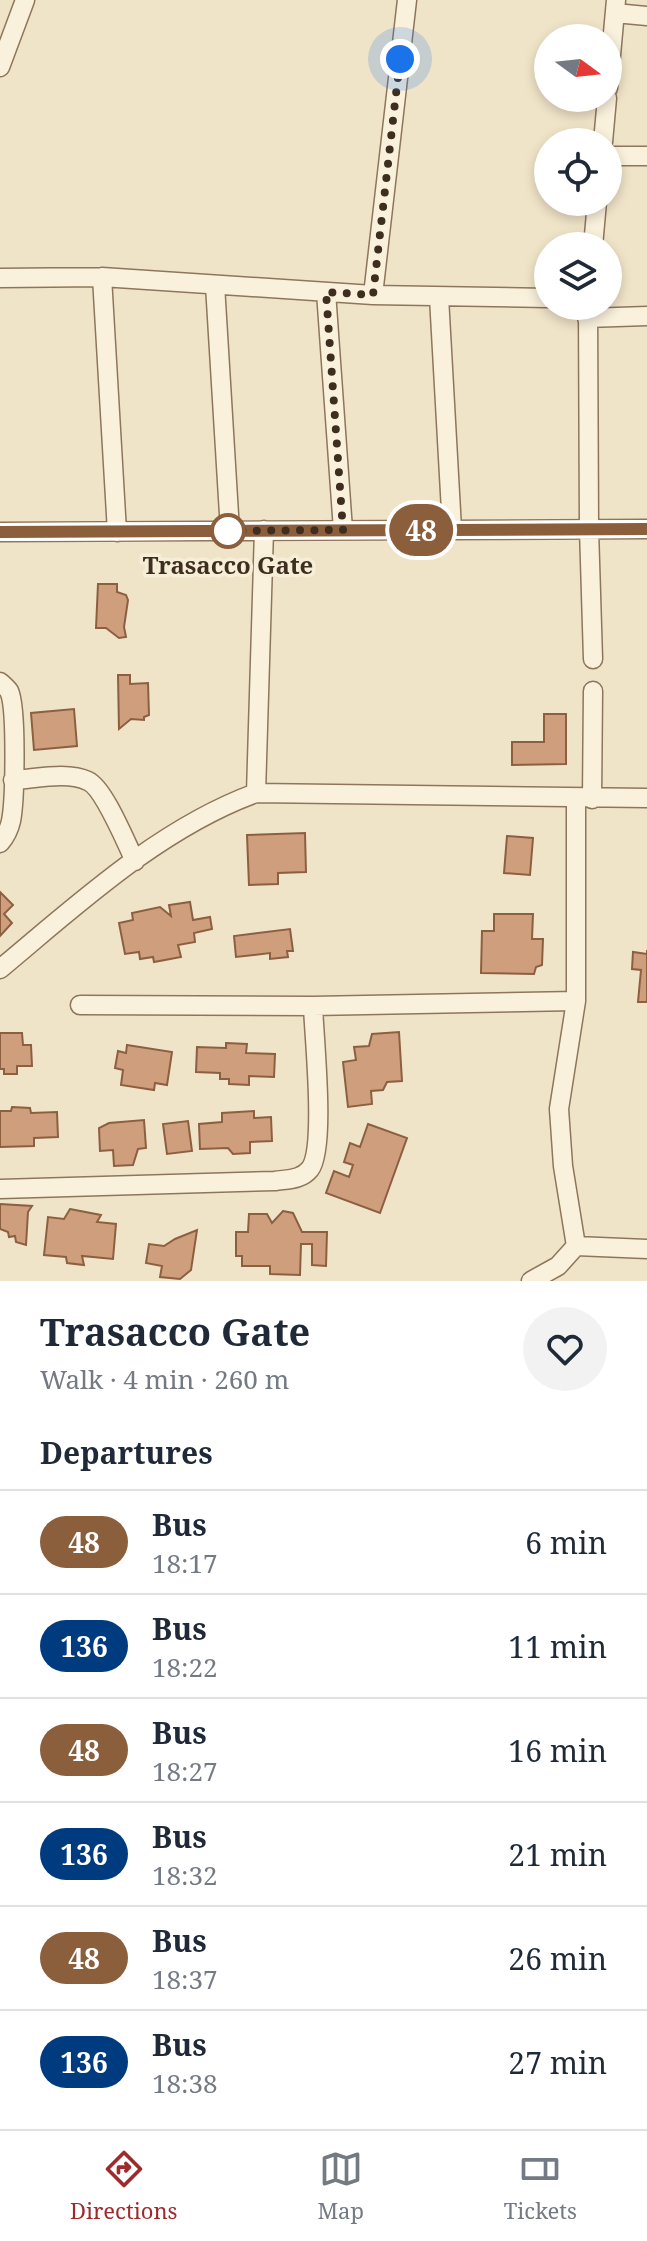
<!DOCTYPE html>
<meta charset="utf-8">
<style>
:root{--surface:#fff;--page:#f2f2f3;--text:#1f2937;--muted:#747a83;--line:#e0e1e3;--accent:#9e2a2b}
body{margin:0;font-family:"Noto Serif",serif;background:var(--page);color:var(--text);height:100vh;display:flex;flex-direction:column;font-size:30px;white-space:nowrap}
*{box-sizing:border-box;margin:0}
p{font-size:26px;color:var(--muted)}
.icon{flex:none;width:44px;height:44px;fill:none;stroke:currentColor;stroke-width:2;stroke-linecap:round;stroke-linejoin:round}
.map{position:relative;height:1281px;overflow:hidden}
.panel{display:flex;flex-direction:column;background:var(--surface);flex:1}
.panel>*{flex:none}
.badge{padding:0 16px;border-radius:26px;font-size:28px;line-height:52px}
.needle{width:52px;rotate:105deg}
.fabs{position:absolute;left:534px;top:24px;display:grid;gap:16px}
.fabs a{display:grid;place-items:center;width:88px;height:88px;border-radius:50%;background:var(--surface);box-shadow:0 4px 12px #0003;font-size:40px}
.you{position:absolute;width:40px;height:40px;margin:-20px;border:6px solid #fff;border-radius:50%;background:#1a73e8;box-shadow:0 0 0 12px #1a73e833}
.map>.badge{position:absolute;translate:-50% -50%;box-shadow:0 0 0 4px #fff}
h2{padding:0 40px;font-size:30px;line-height:72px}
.round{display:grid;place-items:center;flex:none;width:84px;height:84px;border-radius:42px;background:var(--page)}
.headline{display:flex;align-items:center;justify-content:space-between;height:136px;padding:0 40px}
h1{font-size:38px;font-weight:700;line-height:60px}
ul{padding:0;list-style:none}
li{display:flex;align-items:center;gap:24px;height:104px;padding:0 40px;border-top:2px solid var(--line)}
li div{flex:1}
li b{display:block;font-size:30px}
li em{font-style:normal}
li .badge{min-width:88px;font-weight:700;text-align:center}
.dock{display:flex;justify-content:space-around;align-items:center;height:112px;border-top:2px solid var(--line);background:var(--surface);font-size:22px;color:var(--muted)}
.dock a{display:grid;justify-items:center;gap:4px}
.dock .current{color:var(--accent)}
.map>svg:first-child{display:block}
.building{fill:#cf9f7d;stroke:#8d5f41;stroke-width:2}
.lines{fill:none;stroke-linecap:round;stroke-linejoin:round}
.minor-casing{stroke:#8d765c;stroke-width:21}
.minor{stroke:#faf1dc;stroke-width:18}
.line-casing{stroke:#fff;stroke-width:18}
.line{stroke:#8b5e3c;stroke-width:12}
.walk{stroke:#3d2e20;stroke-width:8;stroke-dasharray:0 14.4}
.stop-dot{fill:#fff;stroke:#8b5e3c;stroke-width:4}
.labels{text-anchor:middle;stroke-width:7;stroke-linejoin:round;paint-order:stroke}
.stop-label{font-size:24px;font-weight:bold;fill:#3d2e20;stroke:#f7eed8}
</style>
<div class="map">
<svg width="647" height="1281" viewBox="0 0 647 1281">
<rect width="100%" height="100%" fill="#f0e4c8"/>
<path class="building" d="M 98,584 L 117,584 L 117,592 L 126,595 L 128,600 L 124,627 L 126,637 L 119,638 L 106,628 L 96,628 Z
M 118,675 L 130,675 L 130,684 L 148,683 L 149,715 L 144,717 L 144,720 L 131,719 L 119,729 Z
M 74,709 L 77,746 L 34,750 L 31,713 Z
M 544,714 L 566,714 L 566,764 L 512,765 L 512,742 L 544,742 Z
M 305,833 L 306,872 L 278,873 L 278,884 L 249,885 L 247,835 Z
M 507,836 L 533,838 L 530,875 L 504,873 Z
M 0,892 L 13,905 L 4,914 L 12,923 L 0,936 Z
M 190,902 L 193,920 L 210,917 L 212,929 L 194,933 L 195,942 L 178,945 L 181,957 L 154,962 L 153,957 L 140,959 L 139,952 L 125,954 L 119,923 L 133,920 L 132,913 L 160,907 L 171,916 L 169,905 Z
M 494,914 L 533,914 L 532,939 L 543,939 L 542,965 L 536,967 L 534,974 L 481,973 L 482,931 L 494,931 Z
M 290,929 L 293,951 L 287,951 L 288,957 L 270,959 L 270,953 L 236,957 L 234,936 Z
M 647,950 L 647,1002 L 638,1002 L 641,970 L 632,969 L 633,952 L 647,954 Z
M 399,1032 L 402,1081 L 387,1082 L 383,1090 L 371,1091 L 372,1104 L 348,1107 L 343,1062 L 356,1060 L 354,1047 L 369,1046 L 372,1034 Z
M 0,1033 L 22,1033 L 23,1045 L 31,1045 L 32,1066 L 17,1066 L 17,1074 L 4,1074 L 4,1069 L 0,1069 Z
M 226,1043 L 247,1044 L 246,1053 L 275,1054 L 274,1077 L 249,1076 L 249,1085 L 229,1084 L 229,1079 L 220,1079 L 220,1073 L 196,1072 L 197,1047 L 226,1048 Z
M 127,1045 L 172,1052 L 167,1085 L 155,1083 L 154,1090 L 121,1085 L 123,1070 L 115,1068 L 118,1051 L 126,1053 Z
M 12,1107 L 30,1108 L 31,1113 L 57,1112 L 58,1137 L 34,1138 L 34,1146 L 0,1147 L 0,1111 L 11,1111 Z
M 254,1111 L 254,1118 L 271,1117 L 272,1141 L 250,1142 L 250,1153 L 233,1154 L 228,1148 L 200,1149 L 199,1124 L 222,1122 L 222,1113 Z
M 144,1120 L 146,1148 L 138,1149 L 133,1165 L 114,1166 L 113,1150 L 100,1151 L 99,1128 L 109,1123 Z
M 188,1121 L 192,1151 L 167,1154 L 163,1124 Z
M 368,1124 L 407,1138 L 380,1213 L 326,1193 L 334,1171 L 349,1177 L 353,1165 L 344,1162 L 350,1143 L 360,1147 Z
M 0,1204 L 32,1206 L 28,1212 L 26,1245 L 16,1242 L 15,1236 L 9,1237 L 8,1232 L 0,1229 Z
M 70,1209 L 101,1215 L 97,1222 L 116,1224 L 113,1259 L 82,1256 L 84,1265 L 67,1263 L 66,1257 L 44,1255 L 48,1217 L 64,1219 Z
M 283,1211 L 293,1213 L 302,1232 L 327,1232 L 326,1266 L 312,1265 L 312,1244 L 301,1244 L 300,1275 L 270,1274 L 270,1266 L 242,1266 L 242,1256 L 236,1256 L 236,1232 L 248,1232 L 249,1214 L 267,1214 L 272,1223 Z
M 197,1230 L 191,1270 L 180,1279 L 160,1277 L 162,1266 L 146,1263 L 149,1244 L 164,1246 L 175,1239 Z"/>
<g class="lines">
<g class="minor-casing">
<path id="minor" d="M 615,13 L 647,16
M 0,67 L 25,0
M 608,88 L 616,0
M 603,142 L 607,98
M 608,156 L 647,156
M 593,246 L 597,202
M 102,277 L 117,532
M 0,278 L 102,277 L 373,295 L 548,298
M 215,285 L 230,531
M 326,292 L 343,530
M 373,295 L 407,0
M 439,297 L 452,529
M 588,306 L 589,529 L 593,659
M 587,318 L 647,316
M 0,532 L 647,529
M 0,682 C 1,683 8,689 9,691 C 17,707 15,801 11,821 C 9,830 6,836 0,843
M 13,780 C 35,779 67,771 88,781 C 104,788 126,843 135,861
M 256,793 L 264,530
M 592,799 L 593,691
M 0,969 C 78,904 160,828 256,793 L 647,798
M 80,1005 L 313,1006 L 576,1001
M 0,1189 L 275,1181 C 288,1179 301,1180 310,1169 C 326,1148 314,1037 313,1006
M 576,1246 L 647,1249
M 531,1281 L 558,1266 L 576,1246 L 563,1166 L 559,1109 L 576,1001 L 576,799"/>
</g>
<use href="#minor" class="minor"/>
</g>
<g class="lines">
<g class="line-casing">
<path id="line" d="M 0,532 L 647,529"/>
</g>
<use href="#line" class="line"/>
<path class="walk" d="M 228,531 L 343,530 L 326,292 L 373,295 L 400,59"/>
</g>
<circle class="stop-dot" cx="228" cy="531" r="16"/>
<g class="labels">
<g class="stop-label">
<text x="228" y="574">Trasacco Gate</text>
</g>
</g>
</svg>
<div class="fabs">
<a><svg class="needle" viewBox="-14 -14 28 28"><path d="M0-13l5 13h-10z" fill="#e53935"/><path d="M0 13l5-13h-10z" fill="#747a83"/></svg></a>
<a><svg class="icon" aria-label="locate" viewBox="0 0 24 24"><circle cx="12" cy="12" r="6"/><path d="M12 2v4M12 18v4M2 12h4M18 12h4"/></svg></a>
<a><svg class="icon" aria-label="layers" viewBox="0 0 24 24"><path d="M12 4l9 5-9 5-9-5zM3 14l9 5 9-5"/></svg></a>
</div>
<div class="you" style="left:400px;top:59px"></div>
<b class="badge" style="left:421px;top:530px;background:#8b5e3c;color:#fff">48</b>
</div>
<section class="panel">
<div class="headline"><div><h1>Trasacco Gate</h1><p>Walk · 4 min · 260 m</p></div><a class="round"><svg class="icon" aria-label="heart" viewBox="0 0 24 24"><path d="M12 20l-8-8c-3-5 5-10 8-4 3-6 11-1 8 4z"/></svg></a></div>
<h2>Departures</h2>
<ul>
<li><span class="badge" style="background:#8b5e3c;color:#fff">48</span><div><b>Bus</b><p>18:17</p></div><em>6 min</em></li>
<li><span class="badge" style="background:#003b80;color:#fff">136</span><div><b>Bus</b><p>18:22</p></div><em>11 min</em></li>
<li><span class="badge" style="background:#8b5e3c;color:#fff">48</span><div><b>Bus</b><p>18:27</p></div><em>16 min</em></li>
<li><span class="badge" style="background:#003b80;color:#fff">136</span><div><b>Bus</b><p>18:32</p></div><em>21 min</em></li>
<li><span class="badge" style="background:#8b5e3c;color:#fff">48</span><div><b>Bus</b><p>18:37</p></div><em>26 min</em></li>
<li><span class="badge" style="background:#003b80;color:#fff">136</span><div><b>Bus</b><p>18:38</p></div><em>27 min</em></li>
</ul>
</section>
<nav class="dock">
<a class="current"><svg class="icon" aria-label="directions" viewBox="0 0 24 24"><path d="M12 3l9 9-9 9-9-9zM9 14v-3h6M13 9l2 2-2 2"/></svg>Directions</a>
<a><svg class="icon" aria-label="map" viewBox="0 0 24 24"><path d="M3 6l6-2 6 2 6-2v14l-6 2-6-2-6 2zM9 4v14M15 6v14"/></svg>Map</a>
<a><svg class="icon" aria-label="tickets" viewBox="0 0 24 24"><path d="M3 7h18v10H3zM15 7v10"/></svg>Tickets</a>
</nav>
